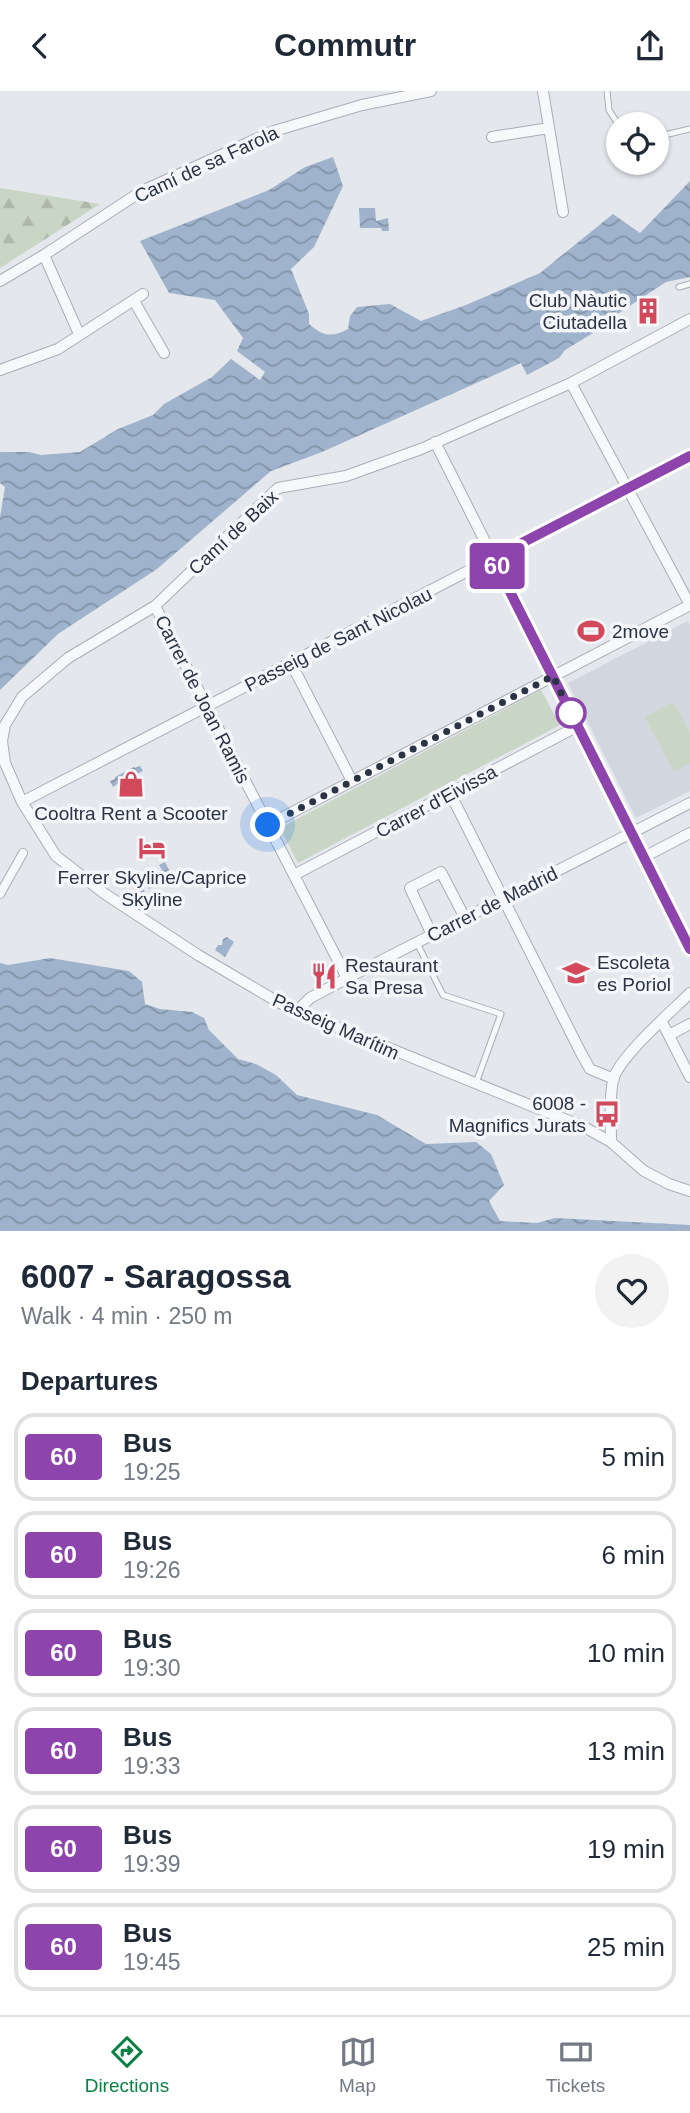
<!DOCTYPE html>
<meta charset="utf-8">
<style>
:root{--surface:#fff;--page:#f2f2f3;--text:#1f2937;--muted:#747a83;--line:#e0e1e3;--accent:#0b8043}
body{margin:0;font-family:Helvetica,sans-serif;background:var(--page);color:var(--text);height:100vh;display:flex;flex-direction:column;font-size:26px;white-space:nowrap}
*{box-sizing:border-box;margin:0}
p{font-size:23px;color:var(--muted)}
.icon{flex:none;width:38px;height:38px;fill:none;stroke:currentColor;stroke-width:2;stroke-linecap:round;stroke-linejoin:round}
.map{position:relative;height:1140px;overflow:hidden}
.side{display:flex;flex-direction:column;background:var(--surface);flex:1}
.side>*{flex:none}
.badge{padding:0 14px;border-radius:5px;font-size:24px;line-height:46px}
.fabs{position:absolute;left:606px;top:21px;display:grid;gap:14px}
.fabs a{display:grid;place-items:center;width:63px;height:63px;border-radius:50%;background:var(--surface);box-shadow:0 2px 5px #0004;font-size:35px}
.you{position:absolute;width:35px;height:35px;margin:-18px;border:5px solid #fff;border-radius:50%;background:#1a73e8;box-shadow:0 0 0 10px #1a73e833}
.map>.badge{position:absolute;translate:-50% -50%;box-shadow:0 0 0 4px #fff}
h2{padding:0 21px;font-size:26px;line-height:63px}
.round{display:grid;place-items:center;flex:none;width:74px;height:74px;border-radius:37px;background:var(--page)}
.summary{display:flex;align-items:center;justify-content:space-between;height:119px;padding:0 21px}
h1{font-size:33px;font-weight:600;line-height:52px}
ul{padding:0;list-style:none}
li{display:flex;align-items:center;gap:21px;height:88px;margin:0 14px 10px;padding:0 7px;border:4px solid var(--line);border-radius:21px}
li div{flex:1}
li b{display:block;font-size:26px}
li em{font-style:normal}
li .badge{min-width:77px;font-weight:700;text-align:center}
header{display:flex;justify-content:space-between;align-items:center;height:91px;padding:0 21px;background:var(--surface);font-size:32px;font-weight:600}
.tabs{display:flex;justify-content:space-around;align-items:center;height:98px;border-top:2px solid var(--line);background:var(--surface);font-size:19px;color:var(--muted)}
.tabs a{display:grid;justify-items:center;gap:4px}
.tabs .active{color:var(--accent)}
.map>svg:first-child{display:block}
.built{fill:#d2d6de}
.forest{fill:url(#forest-firs)}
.green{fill:#c9d6c5}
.water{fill:url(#water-waves)}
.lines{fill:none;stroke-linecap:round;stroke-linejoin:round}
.service-casing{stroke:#a9aeb7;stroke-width:7}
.pedestrian-casing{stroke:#a9aeb7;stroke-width:10}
.minor-casing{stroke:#a9aeb7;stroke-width:12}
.service{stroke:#f7f8fa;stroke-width:5}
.pedestrian{stroke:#f7f8fa;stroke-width:8}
.minor{stroke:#f7f8fa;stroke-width:10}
.line-casing{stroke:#fff;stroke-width:16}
.line{stroke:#8e44ad;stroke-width:10}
.walk{stroke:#2b3445;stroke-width:7;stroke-dasharray:0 12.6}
.stop-dot{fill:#fff;stroke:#8e44ad;stroke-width:3.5}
.labels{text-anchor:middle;stroke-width:7;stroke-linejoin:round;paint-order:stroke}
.street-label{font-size:19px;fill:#2b3445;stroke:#f4f6f9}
.poi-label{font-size:19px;fill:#2b3445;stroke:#f4f6f9;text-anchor:start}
</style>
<header><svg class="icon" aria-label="back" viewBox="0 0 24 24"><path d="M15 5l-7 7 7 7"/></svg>Commutr<svg class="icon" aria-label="share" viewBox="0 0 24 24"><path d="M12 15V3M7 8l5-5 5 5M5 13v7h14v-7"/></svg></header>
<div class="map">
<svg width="690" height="1140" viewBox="0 0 690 1140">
<defs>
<pattern id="forest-firs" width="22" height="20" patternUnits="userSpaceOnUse" patternTransform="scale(1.75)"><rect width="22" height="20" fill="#c9d6c5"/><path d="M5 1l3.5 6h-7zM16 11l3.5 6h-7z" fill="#adb8ab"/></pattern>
<pattern id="water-waves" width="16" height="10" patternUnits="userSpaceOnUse" patternTransform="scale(1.75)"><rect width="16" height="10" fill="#9fb4cc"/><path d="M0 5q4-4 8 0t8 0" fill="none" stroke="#8293a7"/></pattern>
</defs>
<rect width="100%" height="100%" fill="#e4e7ec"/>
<path class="built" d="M 688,530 L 690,534 L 690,700 L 636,727 L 568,592 Z"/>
<path class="forest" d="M 0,97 L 100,113 L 0,177 Z"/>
<path class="green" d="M 541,599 L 560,634 L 298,772 L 280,737 Z
M 673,611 L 690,642 L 690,672 L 674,681 L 645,626 Z"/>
<path class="water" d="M 333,66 L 343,95 L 314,156 L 291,178 L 309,223 L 309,233 C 323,245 331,247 348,238 L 350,225 L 357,216 L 390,213 L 421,230 L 466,214 L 540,182 L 613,123 L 640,142 L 690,90 L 690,186 L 666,191 L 613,226 L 613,230 L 565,259 L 559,267 L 527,284 L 521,272 L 322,361 L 271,380 L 157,478 L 58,543 L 0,599 L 0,426 L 5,396 L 0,392 L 0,361 L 29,361 L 41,364 L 80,361 L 118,338 L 153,324 L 164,313 L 212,286 L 231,268 L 260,289 L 265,281 L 237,260 L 243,247 L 215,209 L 169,202 L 140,150 L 269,99 L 305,76 Z
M 359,117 L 375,117 L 376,130 L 388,127 L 389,140 L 382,140 L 381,137 L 360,137 Z
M 140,675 L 143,680 L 137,683 L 136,681 L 123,687 L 118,691 L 119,692 L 113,696 L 110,690 L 115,688 L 115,686 L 134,676 L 135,677 Z
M 165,771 L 173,787 L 167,790 L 164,785 L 160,787 L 162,791 L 149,798 L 146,794 L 142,796 L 145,801 L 139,804 L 131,789 L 137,785 L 140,791 L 144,788 L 142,784 L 155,777 L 157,782 L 162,779 L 159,774 Z
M 227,846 L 234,851 L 225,866 L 215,859 L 218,854 L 222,854 L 223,848 Z
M 50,867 L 129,880 L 142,891 L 145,913 L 160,918 L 192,921 L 204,927 L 209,939 L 238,968 L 256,973 L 276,984 L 297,1004 L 377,1024 L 426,1053 L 476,1051 L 491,1063 L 504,1094 L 489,1110 L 500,1130 L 537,1132 L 555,1127 L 690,1134 L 690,1140 L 0,1140 L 0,872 L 8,874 Z"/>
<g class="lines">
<g class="service-casing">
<path id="service" d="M 607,0 L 609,19 L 618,33
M 656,46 L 690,38
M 679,196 L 690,193
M 417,852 L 443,904 L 501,923 L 476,992"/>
</g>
<g class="pedestrian-casing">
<path id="pedestrian" d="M 0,803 L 23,762"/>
</g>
<g class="minor-casing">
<path id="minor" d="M 543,0 L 563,121
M 492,46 L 549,37
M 44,164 L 79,243
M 0,190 L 44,164 L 142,100 L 274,40 L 362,14 L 431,0
M 134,210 L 164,262
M 690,228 L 571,292 L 421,358 L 346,385 L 278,397 L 155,515 L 68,567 L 22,606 L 5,634 L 2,650 L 5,672 L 22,711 L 56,765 L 105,803 L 198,864 L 278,911 L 297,920 L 584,1036 L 611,1051 L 644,1080 L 669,1093 L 690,1100
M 0,279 L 58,258 L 143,203
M 571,292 L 690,514
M 435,351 L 690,858
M 155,515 L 347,887
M 291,572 L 352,690
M 450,702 L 581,962 L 590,978 L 614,988
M 22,711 L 690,365
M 268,734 L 690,514
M 644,766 L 690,742
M 294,784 L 578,635
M 432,844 L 410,797 L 441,781 L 465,827
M 297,920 L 310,907 L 357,882 L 690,712
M 662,931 L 690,986
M 669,944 L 690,933
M 611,1051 C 611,1030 609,1009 613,989 C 619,966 671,921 690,902"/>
</g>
<use href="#service" class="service"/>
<use href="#pedestrian" class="pedestrian"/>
<use href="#minor" class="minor"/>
</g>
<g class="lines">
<g class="line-casing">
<path id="line" d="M 690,365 L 493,467 L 690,858"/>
</g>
<use href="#line" class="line"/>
<path class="walk" d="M 268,734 L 553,585 L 571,622"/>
</g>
<defs>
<g id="building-bare" transform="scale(2.1)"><path d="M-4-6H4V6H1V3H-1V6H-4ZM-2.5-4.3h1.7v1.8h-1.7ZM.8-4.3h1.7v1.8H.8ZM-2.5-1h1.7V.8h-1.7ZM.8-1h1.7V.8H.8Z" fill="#d1495b" stroke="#f4f6f9" stroke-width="2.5" paint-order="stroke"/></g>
<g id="stadium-bare" transform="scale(2.1)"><path d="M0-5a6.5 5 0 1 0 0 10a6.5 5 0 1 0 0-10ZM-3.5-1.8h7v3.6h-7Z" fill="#d1495b" stroke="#f4f6f9" stroke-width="2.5" paint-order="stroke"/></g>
<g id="shop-bare" transform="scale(2.1)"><path d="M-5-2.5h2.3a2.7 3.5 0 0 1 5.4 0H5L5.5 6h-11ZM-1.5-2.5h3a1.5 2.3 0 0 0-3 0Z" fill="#d1495b" stroke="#f4f6f9" stroke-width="2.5" paint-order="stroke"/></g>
<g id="hotel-bare" transform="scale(2.1)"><path d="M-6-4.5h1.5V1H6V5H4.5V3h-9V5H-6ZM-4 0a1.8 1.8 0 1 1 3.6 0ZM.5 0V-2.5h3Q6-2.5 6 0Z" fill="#d1495b" stroke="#f4f6f9" stroke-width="2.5" paint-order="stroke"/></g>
<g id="school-bare" transform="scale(2.1)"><path d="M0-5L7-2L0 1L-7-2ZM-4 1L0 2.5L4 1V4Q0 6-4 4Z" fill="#d1495b" stroke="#f4f6f9" stroke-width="2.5" paint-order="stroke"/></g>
<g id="restaurant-bare" transform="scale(2.1)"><path d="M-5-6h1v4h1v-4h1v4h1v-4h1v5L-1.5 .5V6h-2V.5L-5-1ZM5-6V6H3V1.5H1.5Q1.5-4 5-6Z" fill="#d1495b" stroke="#f4f6f9" stroke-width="2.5" paint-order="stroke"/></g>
<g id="bus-bare" transform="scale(2.1)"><path d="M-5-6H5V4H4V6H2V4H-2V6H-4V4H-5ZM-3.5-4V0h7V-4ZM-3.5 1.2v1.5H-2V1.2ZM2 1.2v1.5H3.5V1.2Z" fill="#d1495b" stroke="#f4f6f9" stroke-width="2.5" paint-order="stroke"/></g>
</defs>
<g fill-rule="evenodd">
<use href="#building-bare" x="648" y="220"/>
<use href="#stadium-bare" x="591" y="540"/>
<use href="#shop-bare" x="131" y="693"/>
<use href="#hotel-bare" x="152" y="757"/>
<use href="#school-bare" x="576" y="882"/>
<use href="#restaurant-bare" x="324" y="885"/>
<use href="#bus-bare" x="607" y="1023"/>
</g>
<circle class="stop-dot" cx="571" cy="622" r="14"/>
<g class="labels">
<g class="street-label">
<text transform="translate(206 73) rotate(-25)" y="7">Camí de sa Farola</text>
<text transform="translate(233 441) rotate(-43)" y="7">Camí de Baix</text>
<text transform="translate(338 548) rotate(-27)" y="7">Passeig de Sant Nicolau</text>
<text transform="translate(203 608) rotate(63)" y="7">Carrer de Joan Ramis</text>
<text transform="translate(436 710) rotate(-28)" y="7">Carrer d'Eivissa</text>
<text transform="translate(492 813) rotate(-27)" y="7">Carrer de Madrid</text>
<text transform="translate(336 935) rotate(24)" y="7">Passeig Marítim</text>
</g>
<g class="poi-label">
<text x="627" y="216" text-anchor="end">Club Nàutic<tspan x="627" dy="22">Ciutadella</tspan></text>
<text x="612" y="547">2move</text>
<text x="131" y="729" text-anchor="middle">Cooltra Rent a Scooter</text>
<text x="152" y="793" text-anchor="middle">Ferrer Skyline/Caprice<tspan x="152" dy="22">Skyline</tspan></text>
<text x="597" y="878">Escoleta<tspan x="597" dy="22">es Poriol</tspan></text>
<text x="345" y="881">Restaurant<tspan x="345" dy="22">Sa Presa</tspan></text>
<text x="586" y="1019" text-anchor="end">6008 -<tspan x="586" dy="22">Magnifics Jurats</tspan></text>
</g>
</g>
</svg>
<div class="fabs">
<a><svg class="icon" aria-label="locate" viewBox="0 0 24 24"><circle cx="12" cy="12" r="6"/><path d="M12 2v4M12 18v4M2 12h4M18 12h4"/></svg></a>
</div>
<div class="you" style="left:268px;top:734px"></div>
<b class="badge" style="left:497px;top:475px;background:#8e44ad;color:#fff">60</b>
</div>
<section class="side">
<div class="summary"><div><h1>6007 - Saragossa</h1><p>Walk · 4 min · 250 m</p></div><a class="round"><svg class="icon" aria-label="heart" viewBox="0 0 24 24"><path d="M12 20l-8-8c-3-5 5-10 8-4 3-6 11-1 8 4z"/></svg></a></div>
<h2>Departures</h2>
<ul>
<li><span class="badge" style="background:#8e44ad;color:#fff">60</span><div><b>Bus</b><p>19:25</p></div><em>5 min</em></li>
<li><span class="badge" style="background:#8e44ad;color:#fff">60</span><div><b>Bus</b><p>19:26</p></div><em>6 min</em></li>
<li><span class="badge" style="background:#8e44ad;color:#fff">60</span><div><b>Bus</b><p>19:30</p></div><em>10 min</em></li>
<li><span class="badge" style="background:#8e44ad;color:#fff">60</span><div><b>Bus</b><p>19:33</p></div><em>13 min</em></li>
<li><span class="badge" style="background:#8e44ad;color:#fff">60</span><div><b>Bus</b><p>19:39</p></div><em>19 min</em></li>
<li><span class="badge" style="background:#8e44ad;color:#fff">60</span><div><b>Bus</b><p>19:45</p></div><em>25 min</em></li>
</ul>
</section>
<nav class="tabs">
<a class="active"><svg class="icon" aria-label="directions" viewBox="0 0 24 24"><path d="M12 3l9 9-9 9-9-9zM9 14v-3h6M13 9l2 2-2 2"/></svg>Directions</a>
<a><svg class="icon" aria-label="map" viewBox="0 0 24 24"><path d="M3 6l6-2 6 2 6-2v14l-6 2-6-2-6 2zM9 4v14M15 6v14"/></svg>Map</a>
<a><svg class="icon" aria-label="tickets" viewBox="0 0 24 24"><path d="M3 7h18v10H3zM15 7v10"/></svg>Tickets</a>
</nav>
